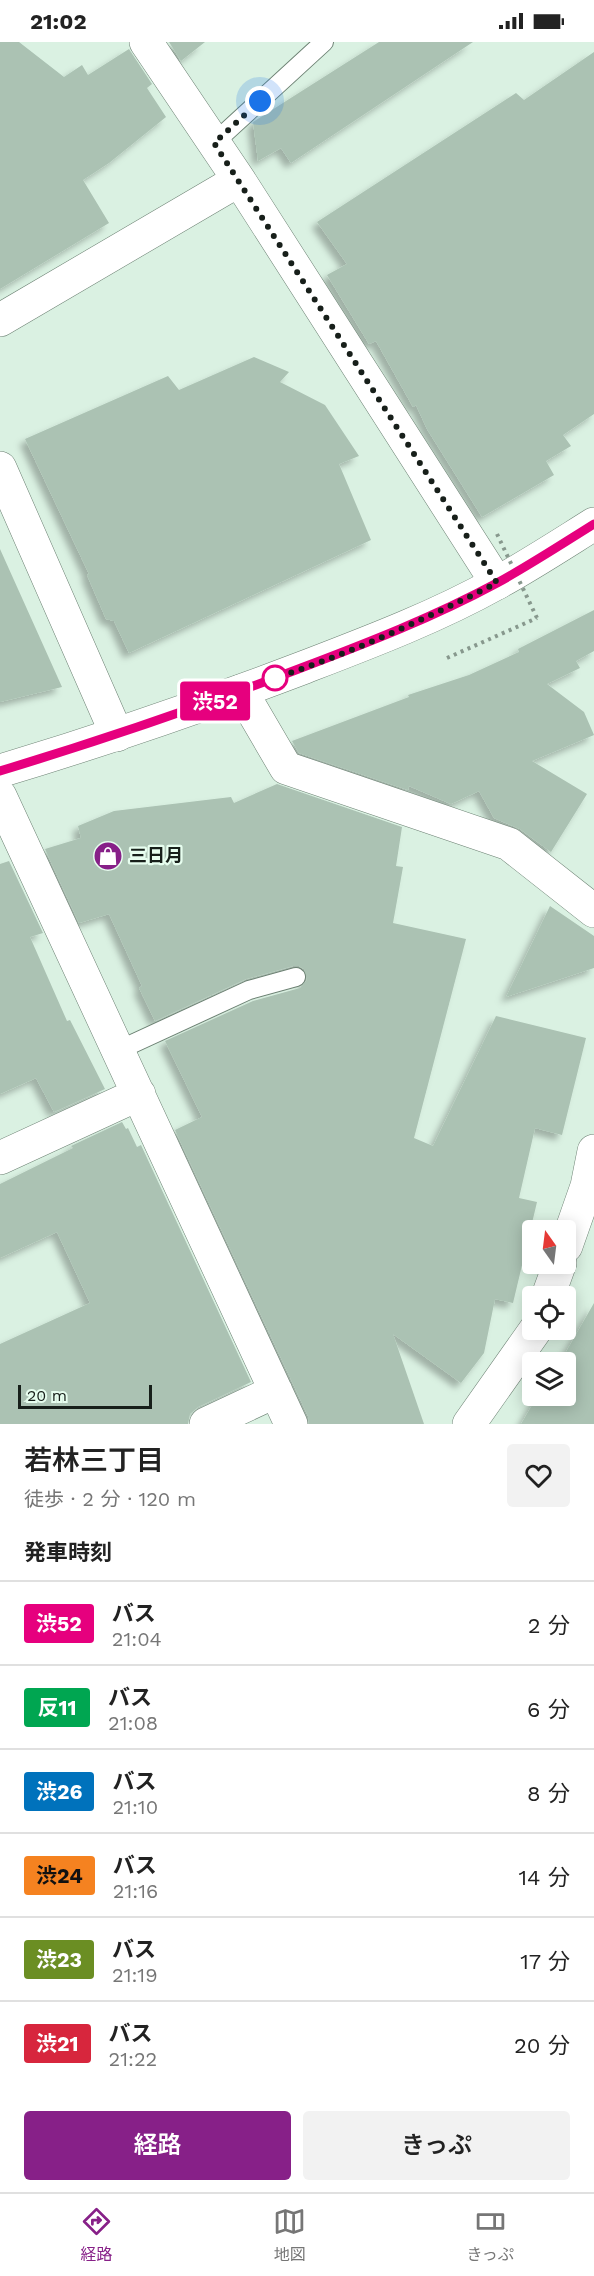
<!DOCTYPE html>
<html lang="ja">
<meta charset="utf-8">
<style>
:root{--surface:#fff;--page:#f2f2f2;--text:#222;--muted:#767676;--line:#e0e0e0;--accent:#872088}
body{margin:0;font-family:"Work Sans","Noto Sans JP",sans-serif;background:var(--page);color:var(--text);height:100vh;display:flex;flex-direction:column;font-size:22px;white-space:nowrap}
*{box-sizing:border-box;margin:0}
p{font-size:20px;color:var(--muted)}
.icon{flex:none;width:33px;height:33px;fill:none;stroke:currentColor;stroke-width:2;stroke-linecap:round;stroke-linejoin:round}
.map{position:relative;height:1382px;overflow:hidden}
.drawer{display:flex;flex-direction:column;background:var(--surface);flex:1}
.drawer>*{flex:none}
.badge{padding:0 12px;border-radius:4px;font-size:21px;line-height:39px}
.needle{width:39px;rotate:346deg}
.buttons{position:absolute;left:522px;top:1178px;display:grid;gap:12px}
.buttons a{display:grid;place-items:center;width:54px;height:54px;border-radius:6px;background:var(--surface);box-shadow:0 3px 15px #0003;font-size:30px}
.scale{position:absolute;left:18px;bottom:15px;width:134px;box-sizing:border-box;padding-left:6px;border:3px solid #171f1a;border-top:0;font-size:16px;line-height:21px;white-space:nowrap;color:#171f1a;-webkit-text-stroke:4px #e7feef;paint-order:stroke}
.you{position:absolute;width:30px;height:30px;margin:-15px;border:4px solid #fff;border-radius:50%;background:#1a73e8;box-shadow:0 0 0 9px #1a73e833}
.map>.badge{position:absolute;translate:-50% -50%;box-shadow:0 0 0 3px #fff}
h2{padding:0 24px;font-size:22px;line-height:54px}
.round{display:grid;place-items:center;flex:none;width:63px;height:63px;border-radius:6px;background:var(--page)}
.headline{display:flex;align-items:center;justify-content:space-between;height:102px;padding:0 24px}
h1{font-size:28px;font-weight:600;line-height:45px}
.primary-button{display:flex;gap:12px;margin-top:auto;padding:12px 24px}
.primary-button a{flex:1;height:69px;border-radius:6px;background:var(--accent);color:#fff;font-size:24px;font-weight:600;line-height:69px;text-align:center}
.primary-button a+a{background:var(--page);color:var(--text)}
ul{padding:0;list-style:none}
li{display:flex;align-items:center;gap:18px;height:84px;padding:0 24px;border-top:2px solid var(--line)}
li div{flex:1}
li b{display:block;font-size:22px}
li em{font-style:normal}
li .badge{min-width:66px;font-weight:700;text-align:center}
.status{display:flex;justify-content:space-between;align-items:center;height:42px;padding:0 30px;background:var(--surface);direction:ltr}
.status svg{height:16px;fill:currentColor}
.dock{display:flex;justify-content:space-around;align-items:center;height:84px;border-top:2px solid var(--line);background:var(--surface);font-size:16px;color:var(--muted)}
.dock a{display:grid;justify-items:center;gap:3px}
.dock .active{color:var(--accent)}
.map>svg:first-child{display:block}
.building{fill:#abc2b3;filter:url(#shadow)}
.lines{fill:none;stroke-linecap:round;stroke-linejoin:round}
.lane-casing{stroke:#6c8173;stroke-width:20}
.street-casing{stroke:#6c8173;stroke-width:34}
.primary-casing{stroke:#6c8173;stroke-width:34}
.path{stroke:#87988d;stroke-width:4;stroke-dasharray:3 4.5;stroke-linecap:butt}
.lane{stroke:#fff;stroke-width:18}
.street{stroke:#fff;stroke-width:33}
.primary{stroke:#fff;stroke-width:33}
.path-bridge{stroke:#87988d;stroke-width:4;stroke-dasharray:3 4.5;stroke-linecap:butt}
.line-casing{stroke:#fff;stroke-width:14}
.line{stroke:#e6007e;stroke-width:9}
.walk{stroke:#171f1a;stroke-width:6;stroke-dasharray:0 10.8}
.stop-dot{fill:#fff;stroke:#e6007e;stroke-width:3}
.labels{text-anchor:middle;stroke-width:4.5;stroke-linejoin:round;paint-order:stroke}
.poi-label{font-size:18px;font-weight:bold;fill:#171f1a;stroke:#e7feef;text-anchor:start}
</style>
<div class="status"><b>21:02</b><svg viewBox="0 0 49 12"><path d="M0 12V9h3v3zM5 12V6h3v6zM10 12V3h3v9zM15 12V0h3v12zM26 1h20v11H26zM47 4h2v5h-2z"/></svg></div>
<div class="map">
<svg width="594" height="1382" viewBox="0 0 594 1382">
<defs>
<filter id="shadow"><feDropShadow dx="-5.5" dy="5.5" stdDeviation="3" flood-color="#0004"/></filter>
</defs>
<rect width="100%" height="100%" fill="#daf1e2"/>
<path class="building" d="M 0,0 L 19,0 L 64,35 L 82,23 L 88,33 L 129,7 L 152,42 L 147,46 L 166,75 L 109,121 L 83,138 L 109,181 L 0,247 Z
M 169,0 L 205,0 L 181,19 Z
M 379,0 L 473,0 L 291,121 L 281,106 L 258,119 L 253,80 Z
M 594,10 L 594,372 L 563,393 L 571,404 L 546,419 L 554,433 L 482,475 L 427,387 L 416,363 L 413,365 L 376,299 L 369,302 L 327,233 L 347,222 L 317,180 L 516,51 L 524,58 Z
M 254,315 L 289,330 L 280,340 L 325,363 L 359,414 L 339,422 L 371,498 L 129,611 L 114,579 L 106,577 L 87,533 L 89,532 L 25,397 L 168,334 L 179,348 Z
M 0,507 L 62,645 L 0,660 Z
M 594,568 L 594,609 L 576,619 L 580,626 L 547,642 L 584,670 L 594,693 L 532,719 L 587,752 L 551,810 L 520,787 L 494,776 L 479,749 L 451,762 L 409,744 L 408,748 L 299,711 L 292,699 L 409,655 L 408,653 L 469,633 L 519,610 L 518,607 Z
M 277,742 L 402,785 L 396,824 L 403,825 L 393,881 L 466,897 L 414,1096 L 433,1104 L 496,974 L 586,996 L 562,1093 L 535,1086 L 519,1156 L 537,1160 L 513,1261 L 495,1257 L 484,1311 L 461,1341 L 393,1292 L 424,1382 L 309,1382 L 308,1374 L 175,1088 L 202,1075 L 165,999 L 253,959 L 300,946 L 307,938 L 304,927 L 299,924 L 293,924 L 246,937 L 155,979 L 139,946 L 142,944 L 109,872 L 79,881 L 45,807 L 81,796 L 78,784 L 114,769 L 231,755 L 234,761 Z
M 9,819 L 43,891 L 30,895 L 67,979 L 70,978 L 105,1047 L 54,1070 L 36,1036 L 0,1052 L 0,822 Z
M 550,864 L 594,894 L 594,926 L 506,955 Z
M 122,1080 L 126,1087 L 128,1086 L 137,1105 L 141,1103 L 251,1340 L 198,1365 L 190,1372 L 188,1382 L 0,1382 L 0,1302 L 90,1261 L 57,1190 L 0,1216 L 0,1142 L 73,1106 L 71,1104 Z
M 594,1261 L 594,1382 L 521,1382 L 538,1353 L 566,1353 L 566,1320 L 557,1320 L 560,1315 L 562,1317 Z"/>
<g class="lines">
<g class="lane-casing">
<path id="lane" d="M 214,101 L 324,0
M 119,1008 L 249,948 L 296,935"/>
</g>
<g class="street-casing">
<path id="street" d="M 146,0 L 239,138 L 497,541
M 0,278 L 239,138
M 0,426 L 117,693
M 241,649 L 286,726 L 509,802 L 594,869
M 0,754 L 291,1382
M 0,1116 L 139,1052
M 566,1204 L 587,1144 L 594,1109
M 548,1254 L 560,1221
M 206,1382 L 276,1349
M 469,1382 L 536,1287"/>
</g>
<g class="primary-casing">
<path id="primary" d="M 0,729 C 103,698 205,663 305,625 C 370,600 436,575 497,541 C 530,523 562,502 594,482"/>
</g>
<path class="path" d="M 447,616 L 537,576"/>
<use href="#lane" class="lane"/>
<use href="#street" class="street"/>
<use href="#primary" class="primary"/>
<path class="path-bridge" d="M 497,492 L 537,576"/>
</g>
<g class="lines">
<g class="line-casing">
<path id="line" d="M 0,729 C 102,698 202,664 301,626 C 367,601 434,575 497,541 C 530,523 562,502 594,482"/>
</g>
<use href="#line" class="line"/>
<path class="walk" d="M 260,59 L 214,101 L 497,541 C 425,577 352,611 275,636"/>
</g>
<defs>
<g id="shop-disc" transform="scale(1.5)"><circle r="9.5" fill="#872088" stroke="#e7feef"/><path d="M-5-2.5h2.3a2.7 3.5 0 0 1 5.4 0H5L5.5 6h-11ZM-1.5-2.5h3a1.5 2.3 0 0 0-3 0Z" fill="#fff"/></g>
</defs>
<g fill-rule="evenodd">
<use href="#shop-disc" x="108" y="814"/>
</g>
<circle class="stop-dot" cx="275" cy="636" r="12"/>
<g class="labels">
<g class="poi-label">
<text x="129" y="820">三日月</text>
</g>
</g>
</svg>
<div class="buttons">
<a><svg class="needle" viewBox="-14 -14 28 28"><path d="M0-13l5 13h-10z" fill="#e53935"/><path d="M0 13l5-13h-10z" fill="#767676"/></svg></a>
<a><svg class="icon" aria-label="locate" viewBox="0 0 24 24"><circle cx="12" cy="12" r="6"/><path d="M12 2v4M12 18v4M2 12h4M18 12h4"/></svg></a>
<a><svg class="icon" aria-label="layers" viewBox="0 0 24 24"><path d="M12 4l9 5-9 5-9-5zM3 14l9 5 9-5"/></svg></a>
</div>
<div class="scale">20 m</div>
<div class="you" style="left:260px;top:59px"></div>
<b class="badge" style="left:215px;top:659px;background:#e6007e;color:#fff">渋52</b>
</div>
<section class="drawer">
<div class="headline"><div><h1>若林三丁目</h1><p>徒歩 · 2 分 · 120 m</p></div><a class="round"><svg class="icon" aria-label="heart" viewBox="0 0 24 24"><path d="M12 20l-8-8c-3-5 5-10 8-4 3-6 11-1 8 4z"/></svg></a></div>
<h2>発車時刻</h2>
<ul>
<li><span class="badge" style="background:#e6007e;color:#fff">渋52</span><div><b>バス</b><p>21:04</p></div><em>2 分</em></li>
<li><span class="badge" style="background:#00a651;color:#fff">反11</span><div><b>バス</b><p>21:08</p></div><em>6 分</em></li>
<li><span class="badge" style="background:#0072bc;color:#fff">渋26</span><div><b>バス</b><p>21:10</p></div><em>8 分</em></li>
<li><span class="badge" style="background:#f58220;color:#111">渋24</span><div><b>バス</b><p>21:16</p></div><em>14 分</em></li>
<li><span class="badge" style="background:#6b8e23;color:#fff">渋23</span><div><b>バス</b><p>21:19</p></div><em>17 分</em></li>
<li><span class="badge" style="background:#d7263d;color:#fff">渋21</span><div><b>バス</b><p>21:22</p></div><em>20 分</em></li>
</ul>
<div class="primary-button"><a>経路</a><a>きっぷ</a></div>
</section>
<nav class="dock">
<a class="active"><svg class="icon" aria-label="directions" viewBox="0 0 24 24"><path d="M12 3l9 9-9 9-9-9zM9 14v-3h6M13 9l2 2-2 2"/></svg>経路</a>
<a><svg class="icon" aria-label="map" viewBox="0 0 24 24"><path d="M3 6l6-2 6 2 6-2v14l-6 2-6-2-6 2zM9 4v14M15 6v14"/></svg>地図</a>
<a><svg class="icon" aria-label="tickets" viewBox="0 0 24 24"><path d="M3 7h18v10H3zM15 7v10"/></svg>きっぷ</a>
</nav>
